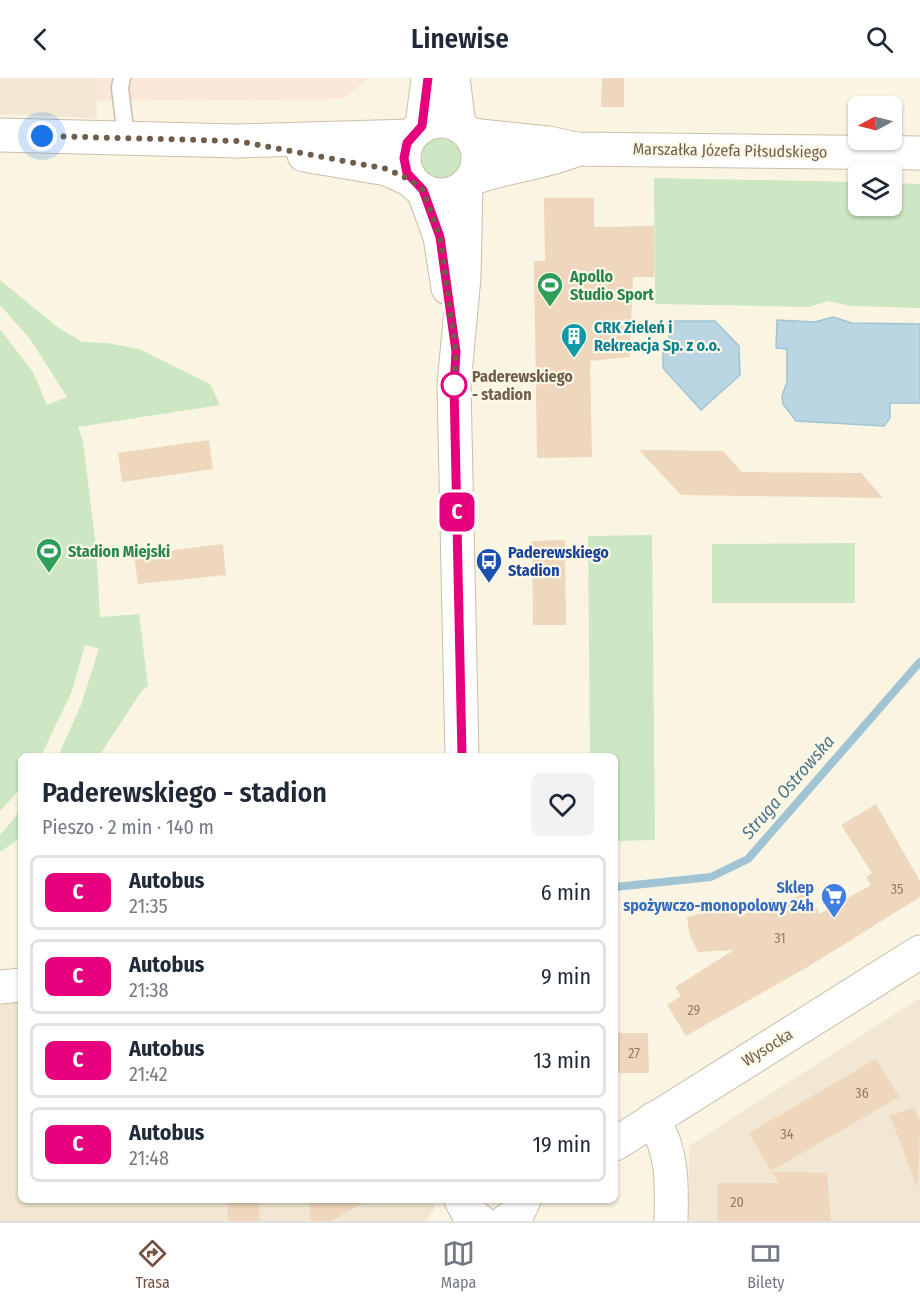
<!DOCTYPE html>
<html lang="pl">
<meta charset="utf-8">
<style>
:root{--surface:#fff;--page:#f2f2f3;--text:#1f2937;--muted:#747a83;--line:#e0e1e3;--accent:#745242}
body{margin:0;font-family:"Fira Sans Condensed",sans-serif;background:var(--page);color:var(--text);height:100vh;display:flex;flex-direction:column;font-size:22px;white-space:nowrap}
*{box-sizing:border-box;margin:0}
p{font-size:20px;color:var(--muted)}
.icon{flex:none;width:33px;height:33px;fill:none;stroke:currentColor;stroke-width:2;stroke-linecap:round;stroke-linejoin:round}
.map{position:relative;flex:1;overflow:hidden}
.panel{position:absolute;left:18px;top:675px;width:600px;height:450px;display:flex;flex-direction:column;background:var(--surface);border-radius:9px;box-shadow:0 2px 4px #0004}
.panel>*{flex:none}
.badge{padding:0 12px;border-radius:9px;font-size:21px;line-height:39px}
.needle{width:39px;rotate:263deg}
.fabs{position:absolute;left:848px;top:18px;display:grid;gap:12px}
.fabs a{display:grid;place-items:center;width:54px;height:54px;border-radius:9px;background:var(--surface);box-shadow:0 2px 4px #0004;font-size:30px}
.you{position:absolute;width:30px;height:30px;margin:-15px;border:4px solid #fff;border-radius:50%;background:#1a73e8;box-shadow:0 0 0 9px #1a73e833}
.map>.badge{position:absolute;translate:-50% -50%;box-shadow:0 0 0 3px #fff}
.round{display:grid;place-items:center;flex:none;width:63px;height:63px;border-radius:9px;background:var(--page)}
.headline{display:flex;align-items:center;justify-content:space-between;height:102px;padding:0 24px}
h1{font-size:28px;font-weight:600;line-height:45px}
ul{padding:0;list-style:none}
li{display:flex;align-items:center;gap:18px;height:75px;margin:0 12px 9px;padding:0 12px;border:3px solid var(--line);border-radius:9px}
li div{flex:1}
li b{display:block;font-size:22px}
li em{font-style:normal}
li .badge{min-width:66px;font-weight:700;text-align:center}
header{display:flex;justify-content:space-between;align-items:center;height:78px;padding:0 24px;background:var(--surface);font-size:27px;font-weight:600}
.tabs{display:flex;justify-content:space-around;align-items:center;height:84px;border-top:2px solid var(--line);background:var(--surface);font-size:16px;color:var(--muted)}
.tabs a{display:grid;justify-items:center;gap:3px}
.tabs .current{color:var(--accent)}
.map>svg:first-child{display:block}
.residential{fill:#f1e7d2}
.commercial{fill:#fae7d7}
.green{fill:#cce7c2}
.water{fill:#b9d6e2;stroke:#a0c4d3;stroke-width:1.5}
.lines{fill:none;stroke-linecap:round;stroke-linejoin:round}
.stream{stroke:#a0c4d3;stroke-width:8}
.building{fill:#eed7bc}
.lane-casing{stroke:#cabdaa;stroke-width:19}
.street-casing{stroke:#cabdaa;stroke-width:35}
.secondary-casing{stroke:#cdbea9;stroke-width:35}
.lane{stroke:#fff;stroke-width:16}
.street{stroke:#fff;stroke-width:33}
.secondary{stroke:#fff;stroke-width:33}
.line-casing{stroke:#fff;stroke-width:14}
.line{stroke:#e6007e;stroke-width:9}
.walk{stroke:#705e4b;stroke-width:6;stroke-dasharray:0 10.8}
.stop-dot{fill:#fff;stroke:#e6007e;stroke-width:3}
.labels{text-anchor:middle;stroke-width:4.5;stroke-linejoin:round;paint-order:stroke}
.number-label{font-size:14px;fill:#907c67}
.street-label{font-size:16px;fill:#705e4b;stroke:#fef8e8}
.leisure-label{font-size:16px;font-weight:bold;fill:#27864d;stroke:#fef8e8;text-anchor:start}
.culture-label{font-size:16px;font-weight:bold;fill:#0d838f;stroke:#fef8e8;text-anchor:start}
.stop-label{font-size:16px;font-weight:bold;fill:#705e4b;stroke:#fef8e8;text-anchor:start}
.transit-label{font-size:16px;font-weight:bold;fill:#164399;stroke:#fef8e8;text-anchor:start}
.shop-label{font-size:16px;font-weight:bold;fill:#366cbe;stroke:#fef8e8;text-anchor:end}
.water-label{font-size:18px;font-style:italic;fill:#4a7589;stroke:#fef8e8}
</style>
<header><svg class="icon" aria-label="back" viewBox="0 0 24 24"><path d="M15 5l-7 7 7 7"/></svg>Linewise<svg class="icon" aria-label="search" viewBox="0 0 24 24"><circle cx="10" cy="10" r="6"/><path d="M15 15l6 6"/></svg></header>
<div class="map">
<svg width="920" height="1143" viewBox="0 0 920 1143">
<rect width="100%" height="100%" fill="#faf5e3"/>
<path class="residential" d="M 0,0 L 96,0 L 97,40 L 0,36 Z
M 920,920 L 920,1143 L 689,1143 L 689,1068 Z
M 21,924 L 21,1122 L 434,1122 L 434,1131 L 426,1143 L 0,1143 L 0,927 Z"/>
<path class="commercial" d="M 96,0 L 368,0 L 343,21 L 96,23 Z"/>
<path class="green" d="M421 80a21 21 0 1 1 42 0a21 21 0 1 1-42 0Z
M 654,100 L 858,104 L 858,128 L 891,128 L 891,105 L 920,106 L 920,230 L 852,228 L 828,223 L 809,229 L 655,226 Z
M 0,202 L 56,248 L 82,264 L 107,265 L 139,271 L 210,306 L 220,327 L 78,349 L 83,363 L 96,469 L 100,539 L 139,536 L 148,608 L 143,611 L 99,678 L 58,678 L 81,627 L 99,571 L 85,567 L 72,613 L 41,678 L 21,678 L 21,710 L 0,733 L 0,251 L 33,294 L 47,327 L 67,319 L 30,261 L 0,227 Z
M 652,457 L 655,762 L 615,763 L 615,678 L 590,678 L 588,458 Z
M 855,465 L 855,525 L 712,525 L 712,466 Z
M 21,732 L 21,759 L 0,774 L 0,757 Z"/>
<path class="water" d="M 833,239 L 852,245 L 920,246 L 920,325 L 890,325 L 890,340 L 884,348 L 796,343 L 783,326 L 782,318 L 787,304 L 787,271 L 776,270 L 777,242 L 815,244 Z
M 669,243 L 715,243 L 739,268 L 740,297 L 701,332 L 663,290 L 663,274 L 669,268 Z"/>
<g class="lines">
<path class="stream" d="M 615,809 L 711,799 L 748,781 L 920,584"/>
</g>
<path class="building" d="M 602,0 L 624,0 L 624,29 L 601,29 Z
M 544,120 L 594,120 L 594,149 L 654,148 L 654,199 L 633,199 L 630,279 L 590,283 L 592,379 L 537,380 L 534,183 L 545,183 Z
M 209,362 L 213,391 L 122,404 L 118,375 Z
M 639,372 L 723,373 L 742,394 L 861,395 L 883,420 L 681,417 Z
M 565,462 L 566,547 L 533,547 L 532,463 Z
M 223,466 L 226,497 L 138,506 L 134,477 Z
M 876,726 L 920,803 L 920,819 L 811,887 L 686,958 L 667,927 L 681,918 L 675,909 L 734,872 L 698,874 L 689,855 L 687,839 L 738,827 L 742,838 L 773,820 L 778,830 L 806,813 L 820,836 L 871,807 L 866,799 L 872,795 L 841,747 Z
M 615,955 L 648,955 L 649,995 L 615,995 Z
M 876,981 L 899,1019 L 771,1093 L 749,1055 Z
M 914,1029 L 920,1044 L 918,1111 L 890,1038 Z
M 772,1094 L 827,1095 L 831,1143 L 717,1143 L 718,1105 L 779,1105 Z
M 227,1122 L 258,1122 L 260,1143 L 228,1143 Z
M 309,1122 L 367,1122 L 331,1143 L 311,1143 Z"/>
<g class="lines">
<g class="lane-casing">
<path id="lane" d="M 122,0 L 120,10 L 126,59"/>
</g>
<g class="street-casing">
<path id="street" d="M 423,112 L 440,159 L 448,210
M 462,678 L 454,307 L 464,199 L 466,107
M 0,909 L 21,907
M 653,1041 C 673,1074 672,1105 671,1143
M 615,1066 L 920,874
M 461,1122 L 467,1133 L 480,1143
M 506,1143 L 518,1135 L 524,1122"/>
</g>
<g class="secondary-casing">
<path id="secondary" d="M 453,0 L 459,47
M404 80a37 37 0 1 1 74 0a37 37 0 1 1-74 0Z
M 422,48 L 428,0
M 0,57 L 238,63 L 411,58
M 471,57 L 548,65 L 576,71 L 920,75
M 304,77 L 387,91 L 411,102
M 471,101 C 505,88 540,86 573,73"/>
</g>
<use href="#lane" class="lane"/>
<use href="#street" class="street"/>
<use href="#secondary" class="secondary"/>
</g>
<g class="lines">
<g class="line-casing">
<path id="line" d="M 428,0 L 422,48 L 407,65 L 404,80 L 407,95 L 423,112 L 440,159 L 456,274 L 454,307 L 462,678"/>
</g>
<use href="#line" class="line"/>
<path class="walk" d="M 42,58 L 238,63 L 387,91 L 411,102 L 423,112 L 440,159 L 456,274 L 454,307"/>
</g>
<defs>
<g id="stadium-pin" transform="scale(1.35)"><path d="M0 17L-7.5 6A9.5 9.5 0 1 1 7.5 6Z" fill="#2e9e5b" stroke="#fef8e8"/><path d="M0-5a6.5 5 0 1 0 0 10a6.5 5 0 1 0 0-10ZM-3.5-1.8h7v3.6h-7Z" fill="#fff"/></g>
<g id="building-pin" transform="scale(1.35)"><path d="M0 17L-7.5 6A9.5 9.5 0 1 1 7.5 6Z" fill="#0f9aa8" stroke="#fef8e8"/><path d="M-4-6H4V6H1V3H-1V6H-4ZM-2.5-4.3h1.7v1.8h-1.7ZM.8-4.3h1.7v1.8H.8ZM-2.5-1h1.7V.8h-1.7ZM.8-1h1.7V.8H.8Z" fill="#fff"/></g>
<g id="bus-pin" transform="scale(1.35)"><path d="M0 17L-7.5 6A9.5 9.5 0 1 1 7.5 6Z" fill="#1a4fb4" stroke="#fef8e8"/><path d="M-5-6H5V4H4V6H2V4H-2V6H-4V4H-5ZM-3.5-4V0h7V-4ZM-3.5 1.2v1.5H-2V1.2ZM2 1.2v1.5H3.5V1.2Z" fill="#fff"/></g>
<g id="supermarket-pin" transform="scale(1.35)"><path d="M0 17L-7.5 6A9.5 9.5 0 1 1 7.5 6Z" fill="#3f7fe0" stroke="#fef8e8"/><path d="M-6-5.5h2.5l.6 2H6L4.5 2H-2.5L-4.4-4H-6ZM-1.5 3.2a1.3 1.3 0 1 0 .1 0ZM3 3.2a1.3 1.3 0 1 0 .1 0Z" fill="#fff"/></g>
</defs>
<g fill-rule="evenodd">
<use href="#stadium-pin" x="550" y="207"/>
<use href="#building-pin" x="574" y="258"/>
<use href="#stadium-pin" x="49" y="473"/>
<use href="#bus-pin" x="489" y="483"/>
<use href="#supermarket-pin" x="834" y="818"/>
</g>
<circle class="stop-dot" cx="454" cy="307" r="12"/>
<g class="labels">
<g class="number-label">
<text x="897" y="816">35</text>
<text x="780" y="865">31</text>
<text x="694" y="937">29</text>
<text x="634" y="980">27</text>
<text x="862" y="1020">36</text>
<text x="787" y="1061">34</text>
<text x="737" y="1129">20</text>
</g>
<g class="street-label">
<text transform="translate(730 72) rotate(1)" y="6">Marszałka Józefa Piłsudskiego</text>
<text transform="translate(767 969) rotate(-32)" y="6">Wysocka</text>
</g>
<g class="leisure-label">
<text x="570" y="204">Apollo<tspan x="570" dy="18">Studio Sport</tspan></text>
<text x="68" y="479">Stadion Miejski</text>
</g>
<g class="culture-label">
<text x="594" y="255">CRK Zieleń i<tspan x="594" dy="18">Rekreacja Sp. z o.o.</tspan></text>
</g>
<g class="stop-label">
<text x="472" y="304">Paderewskiego<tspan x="472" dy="18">- stadion</tspan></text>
</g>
<g class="transit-label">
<text x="508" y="480">Paderewskiego<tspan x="508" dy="18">Stadion</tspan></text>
</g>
<g class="shop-label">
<text x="814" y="815">Sklep<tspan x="814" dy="18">spożywczo-monopolowy 24h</tspan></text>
</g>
<g class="water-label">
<text transform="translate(788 709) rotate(-49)" y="6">Struga Ostrowska</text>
</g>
</g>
</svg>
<div class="fabs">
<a><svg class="needle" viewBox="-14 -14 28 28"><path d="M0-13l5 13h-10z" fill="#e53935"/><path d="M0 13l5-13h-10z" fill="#747a83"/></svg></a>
<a><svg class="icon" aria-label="layers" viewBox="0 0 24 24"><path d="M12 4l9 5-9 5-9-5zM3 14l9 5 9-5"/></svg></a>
</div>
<div class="you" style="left:42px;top:58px"></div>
<b class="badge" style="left:457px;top:434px;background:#e6007e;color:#fff">C</b>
<section class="panel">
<div class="headline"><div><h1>Paderewskiego - stadion</h1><p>Pieszo · 2 min · 140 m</p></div><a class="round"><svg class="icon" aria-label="heart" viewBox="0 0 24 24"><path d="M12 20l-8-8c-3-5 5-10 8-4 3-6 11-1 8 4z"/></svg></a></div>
<ul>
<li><span class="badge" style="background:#e6007e;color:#fff">C</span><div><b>Autobus</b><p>21:35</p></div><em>6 min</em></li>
<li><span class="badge" style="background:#e6007e;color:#fff">C</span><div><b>Autobus</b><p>21:38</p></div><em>9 min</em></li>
<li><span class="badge" style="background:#e6007e;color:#fff">C</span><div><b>Autobus</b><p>21:42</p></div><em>13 min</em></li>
<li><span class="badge" style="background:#e6007e;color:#fff">C</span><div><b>Autobus</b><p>21:48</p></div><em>19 min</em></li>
</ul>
</section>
</div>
<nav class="tabs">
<a class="current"><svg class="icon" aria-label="directions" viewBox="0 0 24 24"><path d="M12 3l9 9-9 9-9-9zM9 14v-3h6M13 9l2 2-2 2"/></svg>Trasa</a>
<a><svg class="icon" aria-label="map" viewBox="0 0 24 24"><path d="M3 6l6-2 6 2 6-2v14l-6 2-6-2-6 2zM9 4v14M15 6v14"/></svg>Mapa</a>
<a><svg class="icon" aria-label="tickets" viewBox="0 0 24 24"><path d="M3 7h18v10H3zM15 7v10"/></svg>Bilety</a>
</nav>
